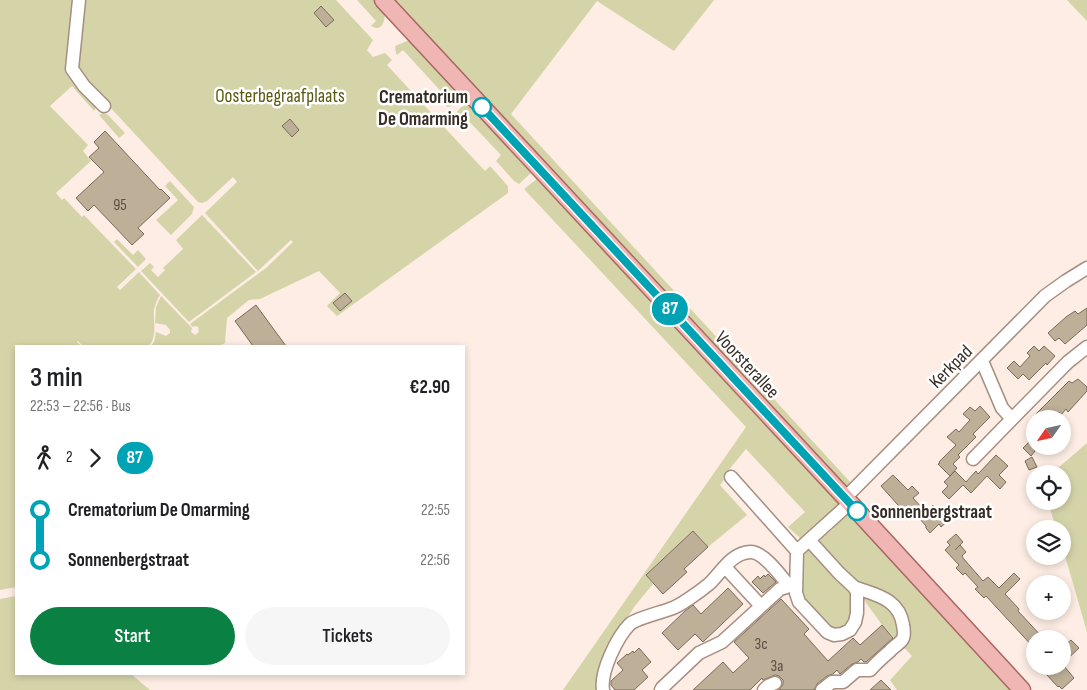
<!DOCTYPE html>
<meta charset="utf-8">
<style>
:root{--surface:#fff;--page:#f6f6f6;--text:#202124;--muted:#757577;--accent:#0b8043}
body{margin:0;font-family:"Sofia Sans Condensed",sans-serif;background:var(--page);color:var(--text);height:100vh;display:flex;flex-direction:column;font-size:19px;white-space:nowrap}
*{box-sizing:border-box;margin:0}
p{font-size:16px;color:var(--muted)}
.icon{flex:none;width:28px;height:28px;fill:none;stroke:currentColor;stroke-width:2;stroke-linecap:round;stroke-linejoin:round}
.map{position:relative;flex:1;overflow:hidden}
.panel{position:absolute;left:15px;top:345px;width:450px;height:330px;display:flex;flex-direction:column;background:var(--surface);border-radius:0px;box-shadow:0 2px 8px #0003}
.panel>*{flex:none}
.badge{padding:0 10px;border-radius:16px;font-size:18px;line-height:32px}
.needle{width:32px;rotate:236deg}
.tools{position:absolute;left:1026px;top:410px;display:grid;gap:10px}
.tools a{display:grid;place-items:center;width:45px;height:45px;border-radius:50%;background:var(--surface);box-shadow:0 2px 8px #0003;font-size:25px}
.map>.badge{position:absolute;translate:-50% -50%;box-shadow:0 0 0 2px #fff}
.legs{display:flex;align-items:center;gap:8px;height:55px;padding:0 15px;font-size:16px}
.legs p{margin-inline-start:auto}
.headline{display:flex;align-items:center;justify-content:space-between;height:85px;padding:0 15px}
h1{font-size:28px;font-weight:600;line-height:38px}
.cta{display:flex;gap:10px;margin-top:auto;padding:10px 15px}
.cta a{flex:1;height:58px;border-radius:30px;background:var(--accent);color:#fff;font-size:20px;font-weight:600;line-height:58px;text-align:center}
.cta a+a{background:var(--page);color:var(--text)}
ul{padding:0 15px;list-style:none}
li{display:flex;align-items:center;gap:18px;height:50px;font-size:19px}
li i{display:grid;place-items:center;width:8px;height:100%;margin:0 6px;background:currentColor}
li i::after{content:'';width:12px;height:12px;margin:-6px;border:4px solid;border-radius:50%;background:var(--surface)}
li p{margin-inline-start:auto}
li:first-child i{background:linear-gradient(#0000 50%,currentColor 0)}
li:last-child i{background:linear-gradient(currentColor 50%,#0000 0)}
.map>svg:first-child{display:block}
.green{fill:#d5d4a9}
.building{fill:#beaf99;stroke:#796c57}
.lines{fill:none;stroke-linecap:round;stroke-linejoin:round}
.minor-casing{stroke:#a68e80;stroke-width:15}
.major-casing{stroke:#a96662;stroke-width:19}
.minor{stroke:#fff;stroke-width:12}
.major{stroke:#f0b6b3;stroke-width:16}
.line-1-casing{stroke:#fff;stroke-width:11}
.line-1{stroke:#00a3b4;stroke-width:8}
.stop-1-dot{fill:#fff;stroke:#00a3b4;stroke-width:2.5}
.labels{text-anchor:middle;stroke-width:5;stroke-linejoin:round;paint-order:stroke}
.number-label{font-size:16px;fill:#594e44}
.park-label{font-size:19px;fill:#5a580f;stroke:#fff}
.stop-label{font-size:19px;font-weight:bold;fill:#372d27;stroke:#fff;text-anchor:end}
.street-label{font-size:19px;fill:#372d27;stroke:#fff}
</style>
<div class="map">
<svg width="1087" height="690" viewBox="0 0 1087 690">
<rect width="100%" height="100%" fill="#fdede4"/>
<path class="green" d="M 0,0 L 336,0 L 373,40 L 367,50 L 373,57 L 385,53 L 392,60 L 387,65 L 434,116 L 439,112 L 450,123 L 445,128 L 485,171 L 490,166 L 508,186 L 508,193 L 337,316 L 327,306 L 340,293 L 319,271 L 260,299 L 249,300 L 227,318 L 225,343 L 219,346 L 151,346 L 154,342 L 156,332 L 166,336 L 170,333 L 170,330 L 166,325 L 155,323 L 156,307 L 161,296 L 192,328 L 191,332 L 195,335 L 199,332 L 198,327 L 195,326 L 193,327 L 190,324 L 266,268 L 293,242 L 291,240 L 258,271 L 205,213 L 237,182 L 233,177 L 207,201 L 202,203 L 198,202 L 69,63 L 97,106 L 94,111 L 72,86 L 50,106 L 88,145 L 83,151 L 91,161 L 56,193 L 62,200 L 64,198 L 82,217 L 84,215 L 136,269 L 117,287 L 120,290 L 139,272 L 160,295 C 157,300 155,304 154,310 C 153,322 158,338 148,346 L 83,346 L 78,341 L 77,342 L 81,346 L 16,346 L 16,587 L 0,590 Z
M 357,0 L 375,0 L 385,11 C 385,20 383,33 371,26 L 376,21 Z
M 386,0 L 714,0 L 674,51 L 597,1 L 511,114 L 852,484 L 846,490 Z
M 1067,0 L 1087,0 L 1087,21 Z
M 407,41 L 411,41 L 459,93 L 460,97 C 457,101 453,106 448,107 L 443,104 L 448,99 L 403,50 L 397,55 L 396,53 L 395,46 Z
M 468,104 L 473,106 L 531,168 L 531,173 L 519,184 L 514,181 L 496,161 L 501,155 L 464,116 L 458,121 L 455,117 C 457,110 461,106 468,104 Z
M 103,113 L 107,114 L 125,133 L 119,138 L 99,115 Z
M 538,178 L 841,503 L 801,539 L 788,527 L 805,512 L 746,449 L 723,477 L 724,480 L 720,485 L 747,515 L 708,547 L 693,531 L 646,575 L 653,584 L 634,607 L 615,639 L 600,690 L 563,690 L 746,427 L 524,189 Z
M 170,181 L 194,207 L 192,214 L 171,235 L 156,220 L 178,200 L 165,186 Z
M 202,215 L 256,272 L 189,322 L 141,271 L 150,263 L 154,267 L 151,270 L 158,277 L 165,270 L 163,268 L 183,249 L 176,240 Z
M 117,239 L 133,255 L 138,250 L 146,259 L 138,267 L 114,242 Z
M 1087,443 L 1087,632 L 1063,549 L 1062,529 L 1056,529 L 1048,501 L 1062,501 L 1063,486 L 1065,485 L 1063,478 L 1062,474 L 1061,474 L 1058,468 Z
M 848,509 L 1015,690 L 897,690 L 890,680 L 912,656 L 882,625 L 859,593 L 819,547 L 819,540 L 834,528 L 833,522 Z
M 811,548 L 851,592 L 854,607 L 846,627 L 834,631 L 800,598 L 800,558 L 804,551 Z
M 16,596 L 16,674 L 131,674 L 150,690 L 0,690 L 0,599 Z"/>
<path class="building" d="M 321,6 L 334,20 L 326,27 L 314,13 Z
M 290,119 L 299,130 L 292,137 L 282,126 Z
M 105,131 L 160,190 L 161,189 L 170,198 L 138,228 L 144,234 L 132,245 L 94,205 L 88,211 L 76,198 L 104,172 L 89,157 L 99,148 L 94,142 Z
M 345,293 L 352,301 L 340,311 L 333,303 Z
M 256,305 L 286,346 L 253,346 L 235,321 Z
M 1087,308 L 1087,325 L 1065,344 L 1059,338 L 1055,341 L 1048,333 L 1066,317 L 1075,311 L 1078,314 Z
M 1034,346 L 1039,351 L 1044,346 L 1055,356 L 1047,365 L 1046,363 L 1029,380 L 1023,374 L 1018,379 L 1007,368 L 1014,361 L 1020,367 L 1030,356 L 1027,353 Z
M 1078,379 L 1087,387 L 1087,391 L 1068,412 L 1066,409 L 1061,415 L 1059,412 L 1052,419 L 1040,419 L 1035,415 L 1069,381 L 1072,383 Z
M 980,406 L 990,417 L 973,434 L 976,437 L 958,455 L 960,457 L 953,464 L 957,468 L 950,476 L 938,464 L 940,463 L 939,462 L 956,445 L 947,437 L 956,429 L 959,432 L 970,420 L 963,414 L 970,407 L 975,411 Z
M 1035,436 L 1035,451 L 1031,456 L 1023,448 Z
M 996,455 L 1008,466 L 999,475 L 1006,482 L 1000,489 L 987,476 L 971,493 L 963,485 L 949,499 L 942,492 L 948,486 L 944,482 L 955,471 L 966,482 L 976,471 L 978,474 Z
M 1032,457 L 1037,467 L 1029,470 L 1025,461 Z
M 893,475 L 908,490 L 912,486 L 919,493 L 913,498 L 926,512 L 933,505 L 939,512 L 942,510 L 950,519 L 941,527 L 939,524 L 930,533 L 926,528 L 926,526 L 911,509 L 906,514 L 881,486 Z
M 693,531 L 708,547 L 684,569 L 687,572 L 663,594 L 646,575 Z
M 956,534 L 963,542 L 955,550 L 960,545 L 966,552 L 962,556 L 963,558 L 983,581 L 988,577 L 999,588 L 1014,573 L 1020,579 L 1005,594 L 1019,609 L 1018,611 L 1044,639 L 1035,639 L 1035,649 L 986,596 L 984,598 L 975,589 L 978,587 L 965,573 L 963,575 L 956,568 L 959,565 L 945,550 L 950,545 L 947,542 Z
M 768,574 L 776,582 L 763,593 L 752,582 L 758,576 L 760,579 L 764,575 L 765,577 Z
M 728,588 L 743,604 L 703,642 L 695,634 L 678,650 L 662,633 L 685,611 L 693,605 L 701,614 Z
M 781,599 L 809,629 L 804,634 L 828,661 L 853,638 L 860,645 L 882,625 L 893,638 L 866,662 L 864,662 L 861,659 L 858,662 L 852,664 L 840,674 L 837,670 L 833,674 L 827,676 L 817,684 L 814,690 L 779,690 L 783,684 L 783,680 L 779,676 L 775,675 L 763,680 L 762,678 L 750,690 L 693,690 L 723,662 L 733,673 L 749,658 L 734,642 Z
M 1071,640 L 1079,648 L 1062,664 L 1062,648 Z
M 639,648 L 651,662 L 642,670 L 648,677 L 634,690 L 615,690 L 611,685 L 611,681 L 623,670 L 617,663 L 627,654 L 628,655 L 633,651 L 634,653 Z
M 1047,666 L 1064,666 L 1074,678 L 1062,689 L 1059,686 L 1058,687 L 1046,674 L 1050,670 Z
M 881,680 L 891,690 L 870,690 Z"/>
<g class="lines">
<g class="minor-casing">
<path id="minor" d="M 79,0 L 72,69 L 84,86 L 104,106
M 982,361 L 1002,408 L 1012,419 L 1068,362 L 1087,347
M 973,459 L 1012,419
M 731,477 L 797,551
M 845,498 L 1045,296 L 1066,281 L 1087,268
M 809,540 L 797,551 L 796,593 L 799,602 L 827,632 L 834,635 L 842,634 L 850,630 L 855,622 L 857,613 L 857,592 L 854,587 L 839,573 L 809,540 L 850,503
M 725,567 L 761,606
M 603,690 C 600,672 617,637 630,624 C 637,618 660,613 670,609 C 677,607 684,602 690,598 C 696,594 703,589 709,584 C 721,573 731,553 750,552 C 763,551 781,576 789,586
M 661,690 L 662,688 L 699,653 L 722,642 L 780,589 L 796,584
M 764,690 L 768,686 L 775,683
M 822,690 L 832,682 L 843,682 L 857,670 L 870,670 C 876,663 883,657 890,651 C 893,647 899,644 902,640 C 905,636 904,630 903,625 C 899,598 875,595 854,587"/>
</g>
<g class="major-casing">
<path id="major" d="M 383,0 L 850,503 L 1022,690"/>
</g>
<use href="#minor" class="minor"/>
<use href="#major" class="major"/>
</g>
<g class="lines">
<g class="line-1-casing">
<path id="line-1" d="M 482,107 L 857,511"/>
</g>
<use href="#line-1" class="line-1"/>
</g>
<g class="stop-1-dot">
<circle cx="482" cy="107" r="9"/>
<circle cx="857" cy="511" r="9"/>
</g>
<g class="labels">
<g class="number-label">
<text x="120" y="210">95</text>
<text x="761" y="649">3c</text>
<text x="777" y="671">3a</text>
</g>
<g class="park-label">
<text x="280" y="102">Oosterbegraafplaats</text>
</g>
<g class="stop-label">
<text x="468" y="103">Crematorium<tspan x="468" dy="22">De Omarming</tspan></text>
<text x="871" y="518" text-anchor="start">Sonnenbergstraat</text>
</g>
<g class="street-label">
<text transform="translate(748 364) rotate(47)" y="7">Voorsterallee</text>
<text transform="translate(950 366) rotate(-45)" y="7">Kerkpad</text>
</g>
</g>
</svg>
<div class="tools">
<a><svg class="needle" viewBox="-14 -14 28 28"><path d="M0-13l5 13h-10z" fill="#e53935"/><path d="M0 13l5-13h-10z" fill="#757577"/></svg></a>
<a><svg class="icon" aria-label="locate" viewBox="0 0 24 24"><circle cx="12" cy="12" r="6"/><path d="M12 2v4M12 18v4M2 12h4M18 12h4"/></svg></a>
<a><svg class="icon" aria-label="layers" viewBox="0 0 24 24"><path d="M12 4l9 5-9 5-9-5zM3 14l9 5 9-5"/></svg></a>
<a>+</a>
<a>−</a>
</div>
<b class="badge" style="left:670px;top:309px;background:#00a3b4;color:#fff">87</b>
<section class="panel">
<div class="headline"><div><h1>3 min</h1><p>22:53 – 22:56 · Bus</p></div><b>€2.90</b></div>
<div class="legs"><svg class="icon" aria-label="walk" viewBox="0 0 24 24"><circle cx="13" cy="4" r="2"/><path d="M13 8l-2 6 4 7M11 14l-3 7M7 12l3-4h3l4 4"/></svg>2<svg class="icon" aria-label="forward" viewBox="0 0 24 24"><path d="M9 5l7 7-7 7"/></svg><b class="badge" style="background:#00a3b4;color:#fff">87</b></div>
<ul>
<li><i style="color:#00a3b4"></i><b>Crematorium De Omarming</b><p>22:55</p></li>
<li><i style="color:#00a3b4"></i><b>Sonnenbergstraat</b><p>22:56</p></li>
</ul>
<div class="cta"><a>Start</a><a>Tickets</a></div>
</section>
</div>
